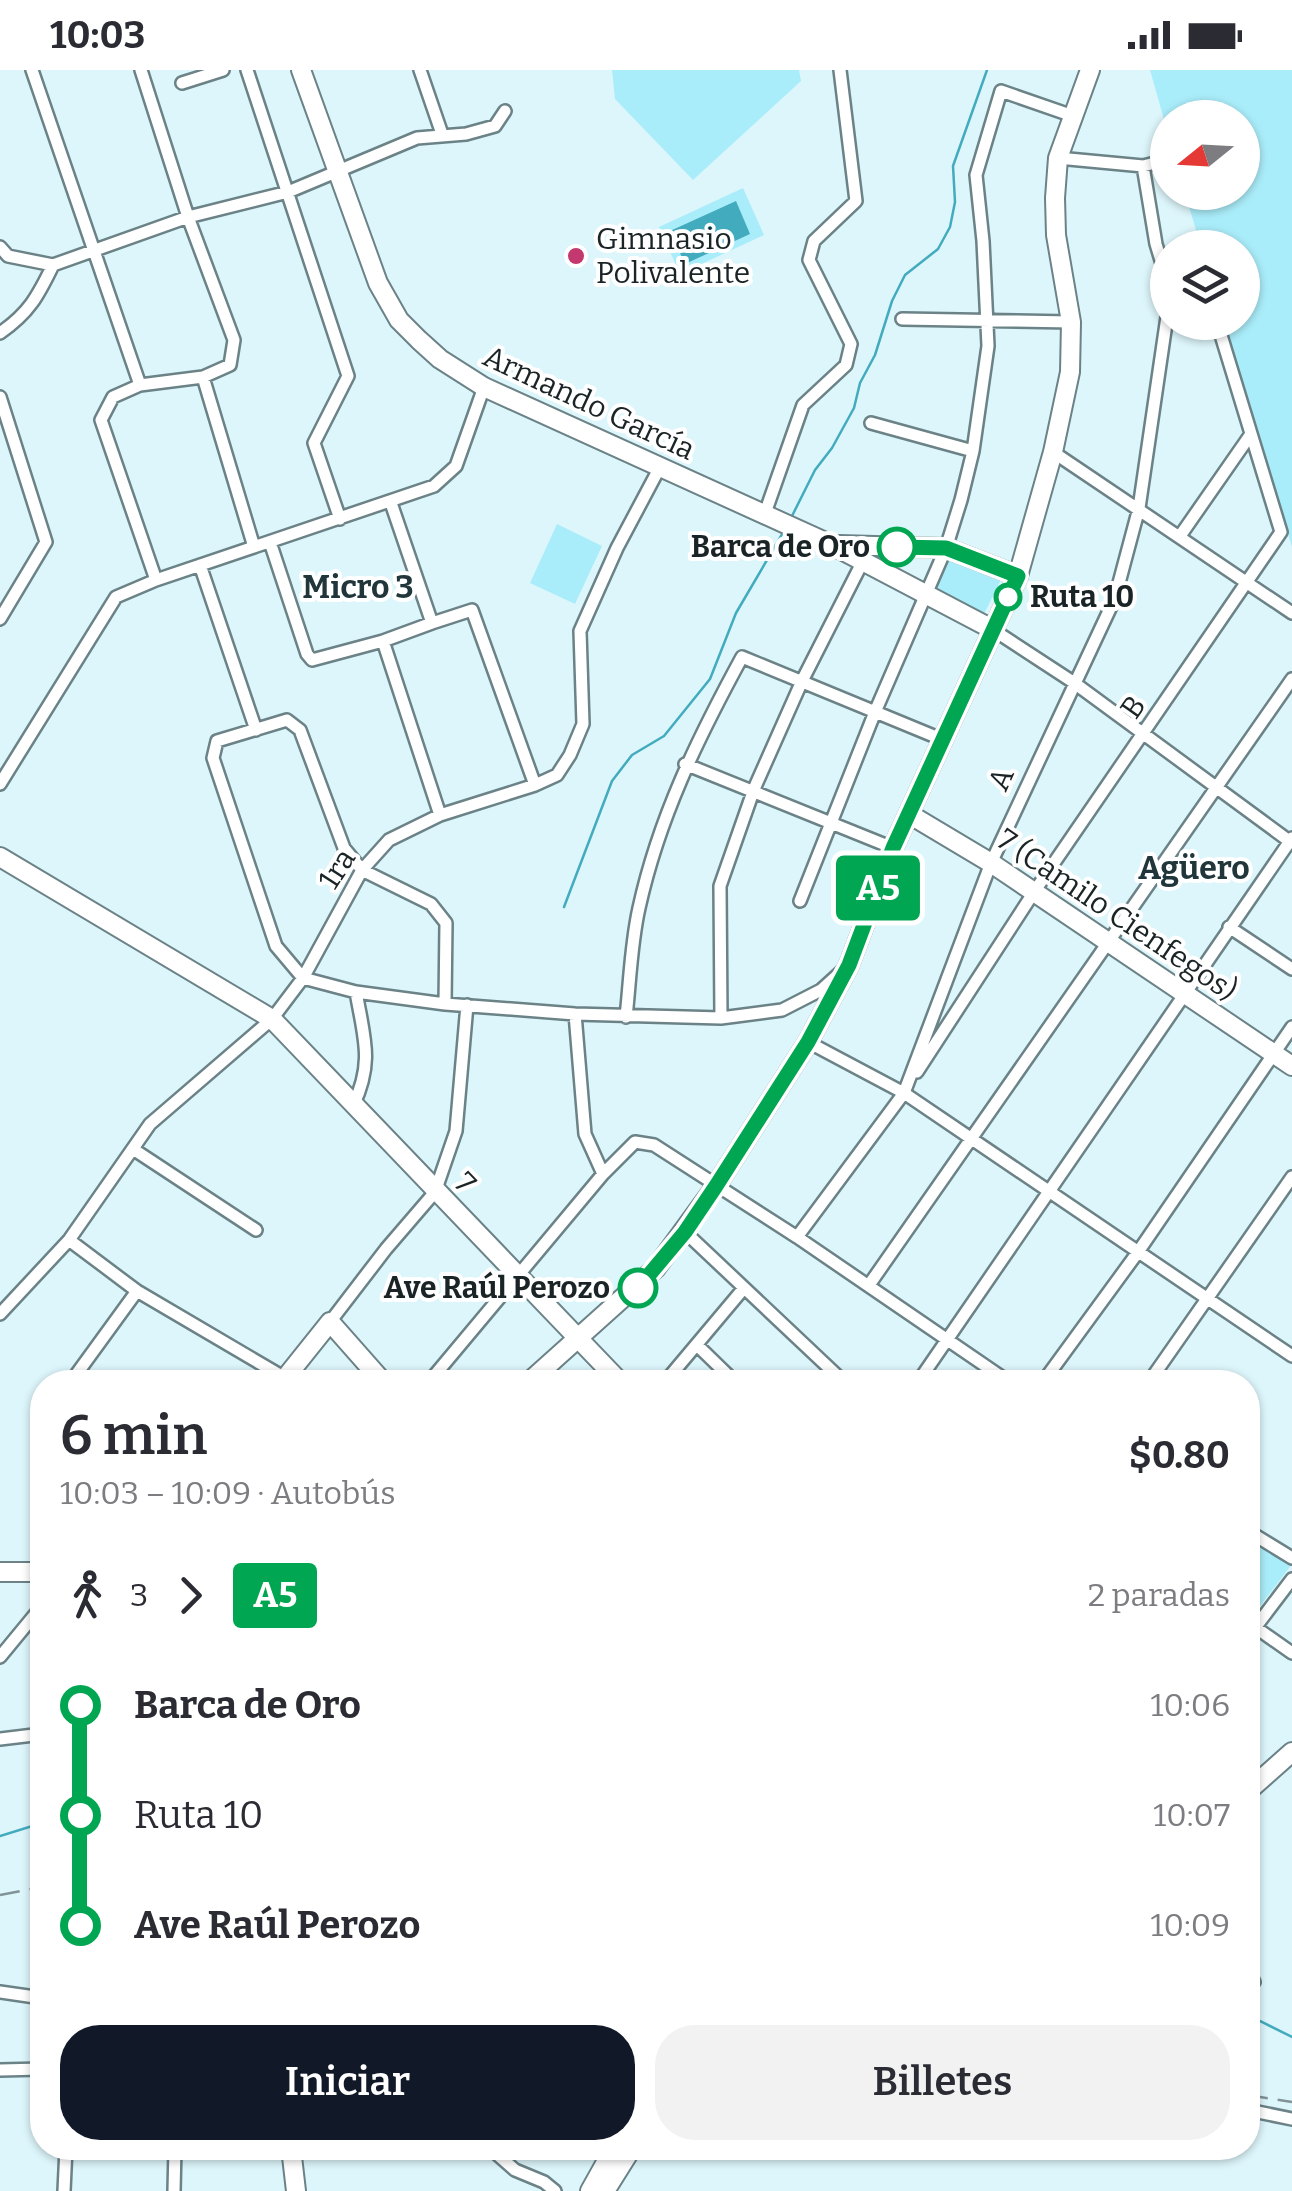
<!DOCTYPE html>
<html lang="es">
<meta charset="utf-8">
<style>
:root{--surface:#fff;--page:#f2f2f3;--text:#2b2b33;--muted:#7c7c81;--accent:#111827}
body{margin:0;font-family:Bitter,serif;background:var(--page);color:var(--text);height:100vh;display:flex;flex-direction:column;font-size:38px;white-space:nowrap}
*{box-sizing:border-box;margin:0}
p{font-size:32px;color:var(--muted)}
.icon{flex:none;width:55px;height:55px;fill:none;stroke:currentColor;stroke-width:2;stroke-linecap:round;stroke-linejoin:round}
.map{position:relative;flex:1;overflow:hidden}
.drawer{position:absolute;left:30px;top:1300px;width:1230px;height:790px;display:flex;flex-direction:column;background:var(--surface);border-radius:40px;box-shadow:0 2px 8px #0004}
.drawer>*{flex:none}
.badge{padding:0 20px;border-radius:8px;font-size:35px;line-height:65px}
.needle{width:65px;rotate:252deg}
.fabs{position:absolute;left:1150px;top:30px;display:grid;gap:20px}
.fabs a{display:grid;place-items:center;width:110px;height:110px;border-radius:50%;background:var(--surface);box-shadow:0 2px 8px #0004;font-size:50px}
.map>.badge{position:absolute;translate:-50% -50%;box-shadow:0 0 0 5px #fff}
.legs{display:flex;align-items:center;gap:15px;height:110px;padding:0 30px;font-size:32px}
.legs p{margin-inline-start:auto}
.headline{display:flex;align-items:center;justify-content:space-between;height:170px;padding:0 30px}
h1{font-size:55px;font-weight:600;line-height:75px}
.button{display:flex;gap:20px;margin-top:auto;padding:20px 30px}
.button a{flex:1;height:115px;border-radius:40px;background:var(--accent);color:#fff;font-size:40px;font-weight:600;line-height:115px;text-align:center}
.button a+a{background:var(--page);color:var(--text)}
ul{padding:0 30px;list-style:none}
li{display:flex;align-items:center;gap:35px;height:110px;font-size:38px}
li i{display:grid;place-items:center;width:15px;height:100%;margin:0 12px;background:currentColor}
li i::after{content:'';width:25px;height:25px;margin:-12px;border:8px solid;border-radius:50%;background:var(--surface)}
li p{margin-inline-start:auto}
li:first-child i{background:linear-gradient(#0000 50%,currentColor 0)}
li:last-child i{background:linear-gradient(currentColor 50%,#0000 0)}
.status{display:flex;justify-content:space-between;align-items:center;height:70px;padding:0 50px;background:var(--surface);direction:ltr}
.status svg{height:28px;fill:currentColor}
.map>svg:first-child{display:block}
.green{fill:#aaedfa}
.water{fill:#43abbe}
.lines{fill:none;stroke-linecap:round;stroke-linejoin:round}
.stream{stroke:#43abbe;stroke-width:2.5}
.street-casing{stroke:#6b8287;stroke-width:16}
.secondary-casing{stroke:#6b8287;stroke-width:22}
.street{stroke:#fff;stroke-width:11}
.secondary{stroke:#fff;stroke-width:18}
.rail{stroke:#819397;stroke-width:2.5;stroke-dasharray:20 10;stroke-linecap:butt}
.line-1-casing{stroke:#fff;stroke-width:22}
.line-1{stroke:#00a651;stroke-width:15}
.poi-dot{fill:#c3386e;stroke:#fff;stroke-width:4}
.stop-1-dot{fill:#fff;stroke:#00a651;stroke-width:5}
.labels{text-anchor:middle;stroke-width:8;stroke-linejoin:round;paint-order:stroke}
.poi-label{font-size:30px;fill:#1a2325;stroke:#fff;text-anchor:start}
.street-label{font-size:30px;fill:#1a2325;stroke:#fff}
.stop-label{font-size:30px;font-weight:bold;fill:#1a2325;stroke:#fff;text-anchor:end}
.neighbourhood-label{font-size:32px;font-weight:bold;fill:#21363a;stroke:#fff}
</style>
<div class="status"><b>10:03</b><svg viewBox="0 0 49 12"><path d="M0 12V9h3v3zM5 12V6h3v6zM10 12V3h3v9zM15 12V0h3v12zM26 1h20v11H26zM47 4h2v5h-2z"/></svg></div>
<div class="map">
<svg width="1292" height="2121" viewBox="0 0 1292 2121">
<rect width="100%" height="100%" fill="#ddf6fb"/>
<path class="green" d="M 612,0 L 799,0 L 801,11 L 693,110 L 615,29 Z
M 1150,0 L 1292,0 L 1292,477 L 1223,253 L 1242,252 L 1242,178 L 1201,177 L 1185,123 L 1242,122 L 1242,48 L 1168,48 L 1167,60 Z
M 743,118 L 764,165 L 680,204 L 659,157 Z
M 557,454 L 602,476 L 575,534 L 530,513 Z
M 951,485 L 1001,510 L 983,546 L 936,519 Z
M 1248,1468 L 1292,1494 L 1248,1552 Z"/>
<path class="water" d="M 736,131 L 750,164 L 685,194 L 670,161 Z"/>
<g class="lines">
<path class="stream" d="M 790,450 L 815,400 L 832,378 L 854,338 L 860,313 L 875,285 L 892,231 L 905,205 L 938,179 L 950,157 L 955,132 L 953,96 L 987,0
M 564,837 L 612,711 L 632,685 L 664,666 L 710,609 L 736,543 L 784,461
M 0,1766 L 42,1753
M 1248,1945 L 1292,1967"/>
<g class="street-casing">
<path id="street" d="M 32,0 L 140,315
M 141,0 L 188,147 L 234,270 L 230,295 L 203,307 L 140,315 L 113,327 L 101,350 L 156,510
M 247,0 L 348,306 L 314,373 L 340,449
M 420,0 L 442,64
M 182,13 L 223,0
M 1058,88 L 1143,96 L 1167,90
M 1143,96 L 1156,174 L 1168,213
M 0,177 L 8,186 L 53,195
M 902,249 L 1071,252
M 0,263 C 29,243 38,226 53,195 L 188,147 L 288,122 L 417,68 L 466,64 L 495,56 L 505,41
M 203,307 L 254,477
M 0,327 L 46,472 L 0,549
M 871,353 L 973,381
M 1053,382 L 1292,543
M 764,446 L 803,335 L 846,295 L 851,274 L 809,190 L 814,171 L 856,131 L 840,0
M 1180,466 L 1251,364
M 270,472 L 307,584 L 312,590 L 383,571 L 432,553 L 391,433
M 200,495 L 256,660
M 432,553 L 472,540 L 535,715
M 992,559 L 1073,612 L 1292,773
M 383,571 L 440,745
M 685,694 L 893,778
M 0,714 L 116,527 L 156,510 L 434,416 L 456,396 L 484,317
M 800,831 L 875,642 L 946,478 L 961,430 L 973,381 L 988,276 L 983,171 L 976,105 L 1001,21 L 1073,46
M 1229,857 L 1292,899
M 445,934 L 446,853 L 431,834 L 362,800 L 344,778 L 300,660 L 287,650 L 217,671 L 213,688 L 276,876 L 303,908 L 356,922 L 445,934 L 575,944 L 721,948 L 782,940 L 821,920 L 842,901
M 575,944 L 585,1064 L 603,1104
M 626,947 C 630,911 631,873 639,838 C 659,747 698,668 742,587 L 941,669
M 721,948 L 720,816 L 754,719 L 802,611 L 863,491
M 808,972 L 904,1023 L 1292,1286
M 917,1002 L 1034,822 L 1281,462 L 1217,252
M 353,1036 C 374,992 364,968 356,922
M 133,1079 L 256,1160
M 685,1162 L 844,1312
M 797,1167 L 904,1023 L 991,793 L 1115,528 L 1139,438 L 1168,240
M 69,1170 L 137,1221 L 285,1308
M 869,1215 L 1292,609
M 0,1244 L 69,1170 L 150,1054 L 272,949 L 303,908 L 362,800 L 389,770 L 440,745 L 535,715 L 557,705 L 570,685 L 583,654 L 580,561 L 617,478 L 660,397
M 330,1252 L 386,1179 L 435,1122 L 456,1061 L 467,935
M 698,1276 L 735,1312
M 73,1309 L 137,1221
M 429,1312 L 603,1104 L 635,1072 L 654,1075 L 797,1167 L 1009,1312
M 665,1312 L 744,1218
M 918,1312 L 1292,768
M 1043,1312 L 1138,1182 L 1292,957
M 1149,1312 L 1292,1107
M 1248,1461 L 1292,1488
M 1255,1557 L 1292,1583
M 1248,1567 L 1292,1509
M 0,1587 L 42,1536
M 0,1669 L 42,1664
M 1248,1899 L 1254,1912
M 0,1922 L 42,1928
M 0,2000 L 42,1999
M 1248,2040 L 1292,2049
M 490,2078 L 515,2100 L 544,2112 L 555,2121
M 64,2121 L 66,2078
M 174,2121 L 175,2078"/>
</g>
<g class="secondary-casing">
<path id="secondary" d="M 301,0 L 378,213 L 399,250 L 419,270 L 440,289 L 484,317 L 832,475 L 992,559
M 839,475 L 946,478 L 1018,506
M 909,744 L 991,793 L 1292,996
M 0,787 L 272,949 L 620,1312
M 282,1312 L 330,1252 L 383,1312
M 529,1312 L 656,1198 L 716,1116 L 808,972 L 849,895 L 893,778 L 1018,506 L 1053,382 L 1070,302 L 1071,252 L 1056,165 L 1055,128 L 1058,88 L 1090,0
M 0,1502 L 42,1502
M 1248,1721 L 1292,1682
M 291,2078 L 296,2121
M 590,2121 L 614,2078
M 605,2121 L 632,2078"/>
</g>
<use href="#street" class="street"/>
<use href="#secondary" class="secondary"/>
<path class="rail" d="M 0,1825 L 42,1817
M 1248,2025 L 1292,2032"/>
</g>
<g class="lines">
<g class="line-1-casing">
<path id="line-1" d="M 638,1218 L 685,1162 L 716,1116 L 808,972 L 849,895 L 893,778 L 1018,506 L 946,478 L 897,477"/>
</g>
<use href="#line-1" class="line-1"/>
</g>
<circle class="poi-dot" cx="576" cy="186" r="10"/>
<g class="stop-1-dot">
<circle cx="897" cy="477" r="18"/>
<circle cx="1008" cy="527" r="12"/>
<circle cx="638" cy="1218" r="18"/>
</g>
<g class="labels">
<g class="poi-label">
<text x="596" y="179">Gimnasio<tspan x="596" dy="34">Polivalente</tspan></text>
</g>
<g class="street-label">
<text transform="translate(589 333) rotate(25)" y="10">Armando García</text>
<text transform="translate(1133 637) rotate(-55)" y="10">B</text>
<text transform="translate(1001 709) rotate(-66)" y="10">A</text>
<text transform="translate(337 799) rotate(-57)" y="10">1ra</text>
<text transform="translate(1117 845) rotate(34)" y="10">7 (Camilo Cienfegos)</text>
<text transform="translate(465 1113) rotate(46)" y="10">7</text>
</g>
<g class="stop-label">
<text x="870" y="487">Barca de Oro</text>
<text x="1030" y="537" text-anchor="start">Ruta 10</text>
<text x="610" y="1228">Ave Raúl Perozo</text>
</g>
<g class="neighbourhood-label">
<text x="358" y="528">Micro 3</text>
<text x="1194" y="809">Agüero</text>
</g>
</g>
</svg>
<div class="fabs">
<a><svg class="needle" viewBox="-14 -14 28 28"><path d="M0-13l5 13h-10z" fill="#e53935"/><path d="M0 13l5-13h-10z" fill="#7c7c81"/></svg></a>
<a><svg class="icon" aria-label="layers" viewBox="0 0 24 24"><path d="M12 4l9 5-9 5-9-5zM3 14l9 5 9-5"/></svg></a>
</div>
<b class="badge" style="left:878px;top:818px;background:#00a651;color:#fff">A5</b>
<section class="drawer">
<div class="headline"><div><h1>6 min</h1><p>10:03 – 10:09 · Autobús</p></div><b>$0.80</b></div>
<div class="legs"><svg class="icon" aria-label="walk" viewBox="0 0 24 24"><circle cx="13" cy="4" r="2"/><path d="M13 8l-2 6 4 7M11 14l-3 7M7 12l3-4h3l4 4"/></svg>3<svg class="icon" aria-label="forward" viewBox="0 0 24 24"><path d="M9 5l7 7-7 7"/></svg><b class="badge" style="background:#00a651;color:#fff">A5</b><p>2 paradas</p></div>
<ul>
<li><i style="color:#00a651"></i><b>Barca de Oro</b><p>10:06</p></li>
<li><i style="color:#00a651"></i><span>Ruta 10</span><p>10:07</p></li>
<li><i style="color:#00a651"></i><b>Ave Raúl Perozo</b><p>10:09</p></li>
</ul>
<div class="button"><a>Iniciar</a><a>Billetes</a></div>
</section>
</div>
